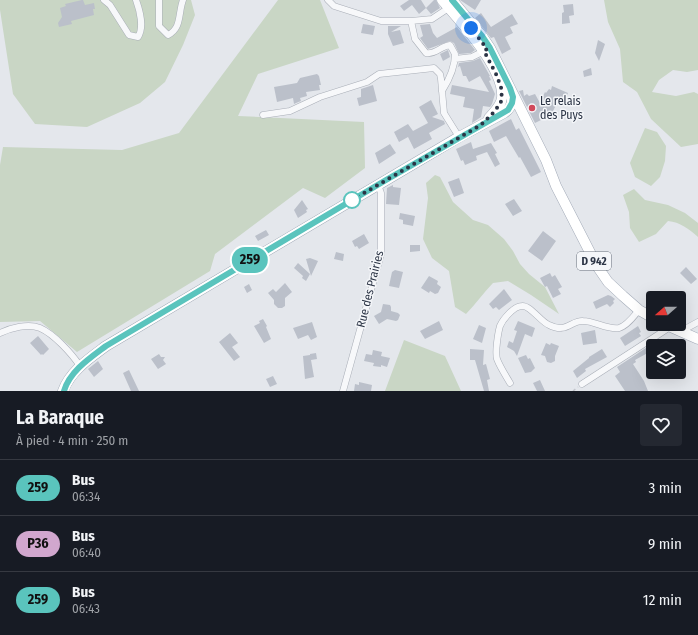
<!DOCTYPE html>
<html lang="fr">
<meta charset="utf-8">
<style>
:root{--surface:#171b24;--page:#242831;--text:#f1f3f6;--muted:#9ea1a6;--line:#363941}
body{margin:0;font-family:"Fira Sans Condensed",sans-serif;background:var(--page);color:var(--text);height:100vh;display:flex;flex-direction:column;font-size:15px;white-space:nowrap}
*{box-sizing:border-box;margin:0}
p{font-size:13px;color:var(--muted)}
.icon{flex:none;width:22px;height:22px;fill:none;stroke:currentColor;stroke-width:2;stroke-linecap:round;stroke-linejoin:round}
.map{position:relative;height:391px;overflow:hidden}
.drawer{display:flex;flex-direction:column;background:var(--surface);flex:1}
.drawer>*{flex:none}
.badge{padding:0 8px;border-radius:13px;font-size:14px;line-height:26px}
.needle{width:26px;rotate:249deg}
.fabs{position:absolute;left:646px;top:291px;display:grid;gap:8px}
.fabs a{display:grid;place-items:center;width:40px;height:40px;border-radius:4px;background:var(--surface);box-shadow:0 4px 16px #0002;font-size:20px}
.you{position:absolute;width:20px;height:20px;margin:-10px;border:3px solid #fff;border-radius:50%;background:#1a73e8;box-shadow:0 0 0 6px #1a73e833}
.map>.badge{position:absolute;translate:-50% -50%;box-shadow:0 0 0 2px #fff}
.round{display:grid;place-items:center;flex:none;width:42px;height:42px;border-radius:4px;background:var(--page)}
.summary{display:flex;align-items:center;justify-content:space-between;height:68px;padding:0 16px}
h1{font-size:19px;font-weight:700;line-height:30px}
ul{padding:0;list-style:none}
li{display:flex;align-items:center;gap:12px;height:56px;padding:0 16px;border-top:1px solid var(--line)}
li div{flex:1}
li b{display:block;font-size:15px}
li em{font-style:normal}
li .badge{min-width:44px;font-weight:700;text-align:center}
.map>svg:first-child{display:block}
.green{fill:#c9d6c5}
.building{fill:#bbc0ca}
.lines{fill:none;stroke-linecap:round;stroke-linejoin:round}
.street-casing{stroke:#a9aeb7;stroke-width:7}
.primary-casing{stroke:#a3abb8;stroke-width:11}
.path{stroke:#c2c5cb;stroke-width:1.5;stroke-dasharray:3 3;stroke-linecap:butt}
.street{stroke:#f7f8fa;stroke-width:6}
.primary{stroke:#fff;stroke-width:10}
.line-casing{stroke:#fff;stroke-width:9}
.line{stroke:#5ac4bd;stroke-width:6}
.walk{stroke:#2b3445;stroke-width:4;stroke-dasharray:0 7.2}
.poi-dot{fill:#d1495b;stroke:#f4f6f9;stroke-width:1.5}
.stop-dot{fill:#fff;stroke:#5ac4bd;stroke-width:2}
.labels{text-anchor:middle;stroke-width:3;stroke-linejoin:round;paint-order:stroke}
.shield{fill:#f4f6f9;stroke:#676e7b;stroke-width:1}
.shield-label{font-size:11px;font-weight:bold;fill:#2b3445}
.poi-label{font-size:12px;fill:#2b3445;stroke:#f4f6f9;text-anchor:start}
.street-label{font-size:12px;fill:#2b3445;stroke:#f4f6f9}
</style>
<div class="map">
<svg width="698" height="391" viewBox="0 0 698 391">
<rect width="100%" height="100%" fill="#e4e7ec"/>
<path class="green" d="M 0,0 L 191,0 L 195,15 L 183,45 L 165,82 L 140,103 L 87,127 L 35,124 L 13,94 L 0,10 Z
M 278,0 L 320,0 L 339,48 L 258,74 L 238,116 L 364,122 L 365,168 L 325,198 L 303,188 L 215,254 L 210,271 L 77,352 L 40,321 L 0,322 L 0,165 L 3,147 L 122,150 L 179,133 Z
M 604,0 L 698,0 L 698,70 L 687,72 L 673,70 L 659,80 L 652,92 L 676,96 L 694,92 L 698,94 L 698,144 L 681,147 L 651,119 L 637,92 L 623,82 L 620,49 L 608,22 Z
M 645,128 L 657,132 L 666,146 L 665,161 L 660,177 L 651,186 L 635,177 L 630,163 Z
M 435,175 L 440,177 L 453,202 L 473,220 L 488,225 L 504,239 L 513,251 L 520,264 L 529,274 L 545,287 L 559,314 L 531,295 L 508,281 L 493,283 C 483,293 476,304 466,314 L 455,307 L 449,271 L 432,258 L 423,239 L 428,198 L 426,183 Z
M 634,189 L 645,200 L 668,205 L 685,213 L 698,223 L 698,237 C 689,229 680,222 668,221 L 656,234 L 639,242 L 630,228 L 629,212 L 623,195 Z
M 404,340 L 445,356 L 461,391 L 385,391 Z"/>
<path class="building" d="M 82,0 L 83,0 L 85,5 L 94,3 L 95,9 L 93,9 L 94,15 L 71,21 L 72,24 L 59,27 L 58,23 L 62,17 L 60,8 L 66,6 L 65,4 Z
M 409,0 L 421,0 L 426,8 L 419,14 L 412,5 L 404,11 L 400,6 Z
M 434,0 L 436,0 L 440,8 L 431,14 L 426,8 Z
M 460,0 L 481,0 L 475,10 Z
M 573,4 L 574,15 L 569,16 L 570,23 L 562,24 L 562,13 L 564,12 L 563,5 Z
M 481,13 L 491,27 L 512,14 L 518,24 L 510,27 L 513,33 L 505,37 L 511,49 L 502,54 L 494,37 L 491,38 L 475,18 Z
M 363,24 L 375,26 L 373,35 L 361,33 Z
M 430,24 L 433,33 L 437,38 L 457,27 L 475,50 L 471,53 L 459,54 L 454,43 L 450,41 L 428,49 L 420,38 L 423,36 L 420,25 Z
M 388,26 L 401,26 L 391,32 L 400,30 L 404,43 L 393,46 L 388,34 Z
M 598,40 L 605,44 L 599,61 L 595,53 Z
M 448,50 L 450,57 L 443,61 L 440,54 Z
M 480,58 L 490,76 L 489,76 L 491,80 L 489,81 L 495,94 L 492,104 L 490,107 L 483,106 L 481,117 L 472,123 L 474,109 L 463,107 L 465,97 L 450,94 L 452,85 L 489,92 L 480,76 L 469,82 L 466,76 L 463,76 L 460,66 L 458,67 L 459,63 L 473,61 Z
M 591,68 L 592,75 L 584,77 L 583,71 Z
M 317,74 L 319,76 L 321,85 L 319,85 L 320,90 L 306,92 L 307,96 L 300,98 L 301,101 L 296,103 L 294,104 L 293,98 L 277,102 L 274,87 L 297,83 L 300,78 Z
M 373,85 L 377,101 L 359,106 L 357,98 L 361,97 L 361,89 Z
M 552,86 L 568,93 L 562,106 L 557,103 L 551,115 L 535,123 L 519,91 L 523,90 L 524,96 L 527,94 L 529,96 L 535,94 L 540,103 L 545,92 L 546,93 L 549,89 L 551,90 Z
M 431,100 L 438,114 L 432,117 L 444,121 L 445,124 L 429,133 L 432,139 L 414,149 L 408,137 L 399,142 L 394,132 L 408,124 L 413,131 L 428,123 L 419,107 Z
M 511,119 L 516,130 L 519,128 L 541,172 L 531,177 L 520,157 L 519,158 L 506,136 L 494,142 L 489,131 Z
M 471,142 L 473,149 L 491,143 L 497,153 L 495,154 L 500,164 L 495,167 L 487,152 L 476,156 L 477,160 L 465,165 L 463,160 L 461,161 L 456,149 Z
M 390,144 L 396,153 L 379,164 L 375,153 Z
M 459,178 L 464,193 L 454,197 L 448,182 Z
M 393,185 L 393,187 L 401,188 L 399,205 L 386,204 L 387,188 Z
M 514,199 L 522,211 L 513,216 L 505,204 Z
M 302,200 L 308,209 L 306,210 L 307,212 L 298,218 L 294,210 Z
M 400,213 L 415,216 L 413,226 L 403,224 L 403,220 L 399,219 Z
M 266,230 L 269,235 L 258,241 L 255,236 Z
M 543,231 L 556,241 L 542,261 L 528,251 Z
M 364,234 L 369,243 L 359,249 L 357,246 L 355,247 L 352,241 Z
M 410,245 L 420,245 L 420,251 L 410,252 Z
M 336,252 L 344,254 L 343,261 L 334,259 Z
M 310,258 L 318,261 L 311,276 L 306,259 Z
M 298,263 L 310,274 L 306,281 L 302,278 L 303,276 L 294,268 Z
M 686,267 L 697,279 L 691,284 L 680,273 Z
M 395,270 L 403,272 L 399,288 L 389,286 L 392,272 Z
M 550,273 L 552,277 L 555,275 L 562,287 L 558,289 L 561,294 L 553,298 L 547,286 L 545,287 L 540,278 Z
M 429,276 L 438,281 L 437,284 L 441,287 L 438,293 L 435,294 L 430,291 L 429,293 L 421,288 Z
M 285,283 L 292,292 L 285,298 L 285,306 L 282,308 L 278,308 L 274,304 L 274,300 L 268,293 L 273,289 L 276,292 Z
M 249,284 L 252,290 L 247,293 L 244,287 Z
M 504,289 L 512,300 L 499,310 L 496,307 L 493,309 L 489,304 Z
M 662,291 L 665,298 L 653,298 L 653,307 L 646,299 L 653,293 L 653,295 Z
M 608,295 L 611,296 L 615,299 L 613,301 L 614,303 L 610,307 L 607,304 L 596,309 L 593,302 Z
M 383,304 L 390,305 L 391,307 L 391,311 L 398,313 L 400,315 L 398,320 L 396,321 L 387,319 L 379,324 L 374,316 L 381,312 Z
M 263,319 L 267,326 L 266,327 L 271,339 L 264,343 L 254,326 L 260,323 L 259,321 Z
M 439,321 L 443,330 L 425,339 L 420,331 Z
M 518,321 L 535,328 L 532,337 L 525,334 L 517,356 L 514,351 L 507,347 L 509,341 L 513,343 L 517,331 L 514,330 Z
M 312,322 L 317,337 L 311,340 L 308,335 L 298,339 L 293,328 Z
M 479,325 L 486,328 L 482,343 L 473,339 Z
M 638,326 L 641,332 L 639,333 L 641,336 L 625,346 L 620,338 Z
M 595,330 L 597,343 L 583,345 L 581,333 Z
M 230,333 L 238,343 L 232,347 L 240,357 L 234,361 L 219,342 Z
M 38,336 L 49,349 L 43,355 L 42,354 L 41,355 L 30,343 Z
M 655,342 L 657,346 L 653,346 L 653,350 L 635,360 L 636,362 L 633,364 L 644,381 L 648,391 L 625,391 L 615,376 L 620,372 L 617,367 Z
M 546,343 L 550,345 L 551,343 L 559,346 L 555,356 L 555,361 L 551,363 L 547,362 L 545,356 L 541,355 Z
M 470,349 L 484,350 L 483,365 L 486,364 L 490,379 L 487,380 L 489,391 L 484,391 L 475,360 L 470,360 Z
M 602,349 L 607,357 L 585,369 L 586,371 L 577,378 L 573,371 L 589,358 L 589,357 Z
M 373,350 L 382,352 L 381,356 L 390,358 L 387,367 L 381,365 L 381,367 L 373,366 L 374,363 L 364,361 L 366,354 L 372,355 Z
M 316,353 L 317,359 L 311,360 L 314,377 L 305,379 L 303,356 L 310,355 L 310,354 Z
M 159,354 L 161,357 L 165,357 L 163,360 L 166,364 L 158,369 L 151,359 Z
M 526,355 L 528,359 L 530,358 L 535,368 L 531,372 L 525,373 L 518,358 Z
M 98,361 L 103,369 L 94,377 L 88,369 Z
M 129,370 L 139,391 L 131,391 L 123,373 Z
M 273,376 L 277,384 L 270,387 L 266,379 Z
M 540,380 L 545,391 L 537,391 L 533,383 Z
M 359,382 L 372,385 L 371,391 L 354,391 L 355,384 L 359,385 Z"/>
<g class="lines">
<g class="street-casing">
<path id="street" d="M 104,0 L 110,5 L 129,35 L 138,37 C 144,28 140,11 136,0
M 159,0 L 159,26 L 168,35 C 182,28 178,13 183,0
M 328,0 L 334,6 L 381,21 L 411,21 L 432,19 L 450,7
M 411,21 L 415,39 L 426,53 C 435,55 441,46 450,45 L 455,54 C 455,67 449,80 442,91
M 455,59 L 472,57 L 486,50
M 263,115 L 290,111 L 320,97 L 367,82 L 379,74 L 434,68 L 440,74 L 441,79 L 444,113 L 459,137
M 0,333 C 11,328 28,323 40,328 C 54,334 72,354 80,366
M 684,333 L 687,328 L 698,322
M 510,383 C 506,376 500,367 497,359 C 495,352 498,333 500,326 C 503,319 514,306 522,306 C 530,305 541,322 549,325 C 567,334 571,320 583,321 C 595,321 607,330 619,328 C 627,326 634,316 639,310
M 582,384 L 670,327
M 343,391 L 381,254 L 381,193 L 378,185"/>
</g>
<g class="primary-casing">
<path id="primary" d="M 442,0 C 460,21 505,69 502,98 C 501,106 494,112 489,118
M 452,0 L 482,36 L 490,48 L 546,160 L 556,186 L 597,266 L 608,282 L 623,296 L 639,310 L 653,318
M 664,324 L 698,339
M 63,391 C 70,371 90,358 106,346 L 459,137 L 504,113 C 514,106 513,99 510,88"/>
</g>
<path class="path" d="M 573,391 L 578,387"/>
<use href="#street" class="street"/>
<use href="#primary" class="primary"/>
</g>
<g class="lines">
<g class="line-casing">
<path id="line" d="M 64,391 C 70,371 90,358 106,346 L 386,180 L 508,110 L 512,103 L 513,97 L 510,88 L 490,48 L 482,36 L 452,0"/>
</g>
<use href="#line" class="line"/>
<path class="walk" d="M 352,200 L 481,125 L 495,111 L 502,100 L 501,87 L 496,74 L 484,51 L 487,49 L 471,28"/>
</g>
<circle class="poi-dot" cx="532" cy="108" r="4"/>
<circle class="stop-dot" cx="352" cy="200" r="8"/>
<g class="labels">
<rect class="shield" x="577" y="252" width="34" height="18" rx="3"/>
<g class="shield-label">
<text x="594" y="265">D 942</text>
</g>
<g class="poi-label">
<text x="540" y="105">Le relais<tspan x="540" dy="14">des Puys</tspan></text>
</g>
<g class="street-label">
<text transform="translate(370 289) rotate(-76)" y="4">Rue des Prairies</text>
</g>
</g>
</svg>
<div class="fabs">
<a><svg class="needle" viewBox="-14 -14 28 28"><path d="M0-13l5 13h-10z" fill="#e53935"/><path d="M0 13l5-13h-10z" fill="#9ea1a6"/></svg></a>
<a><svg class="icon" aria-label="layers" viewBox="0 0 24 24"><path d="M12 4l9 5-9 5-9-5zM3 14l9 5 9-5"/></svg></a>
</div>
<div class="you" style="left:471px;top:28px"></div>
<b class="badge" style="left:250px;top:260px;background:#5ac4bd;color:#111">259</b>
</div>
<section class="drawer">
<div class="summary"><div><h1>La Baraque</h1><p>À pied · 4 min · 250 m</p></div><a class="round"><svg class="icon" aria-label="heart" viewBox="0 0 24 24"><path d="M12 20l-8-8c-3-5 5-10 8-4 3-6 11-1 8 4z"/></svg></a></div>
<ul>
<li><span class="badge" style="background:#5ac4bd;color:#111">259</span><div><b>Bus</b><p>06:34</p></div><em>3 min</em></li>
<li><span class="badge" style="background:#d1a7ce;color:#111">P36</span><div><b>Bus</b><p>06:40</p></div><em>9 min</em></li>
<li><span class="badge" style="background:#5ac4bd;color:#111">259</span><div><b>Bus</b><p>06:43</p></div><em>12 min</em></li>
</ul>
</section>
